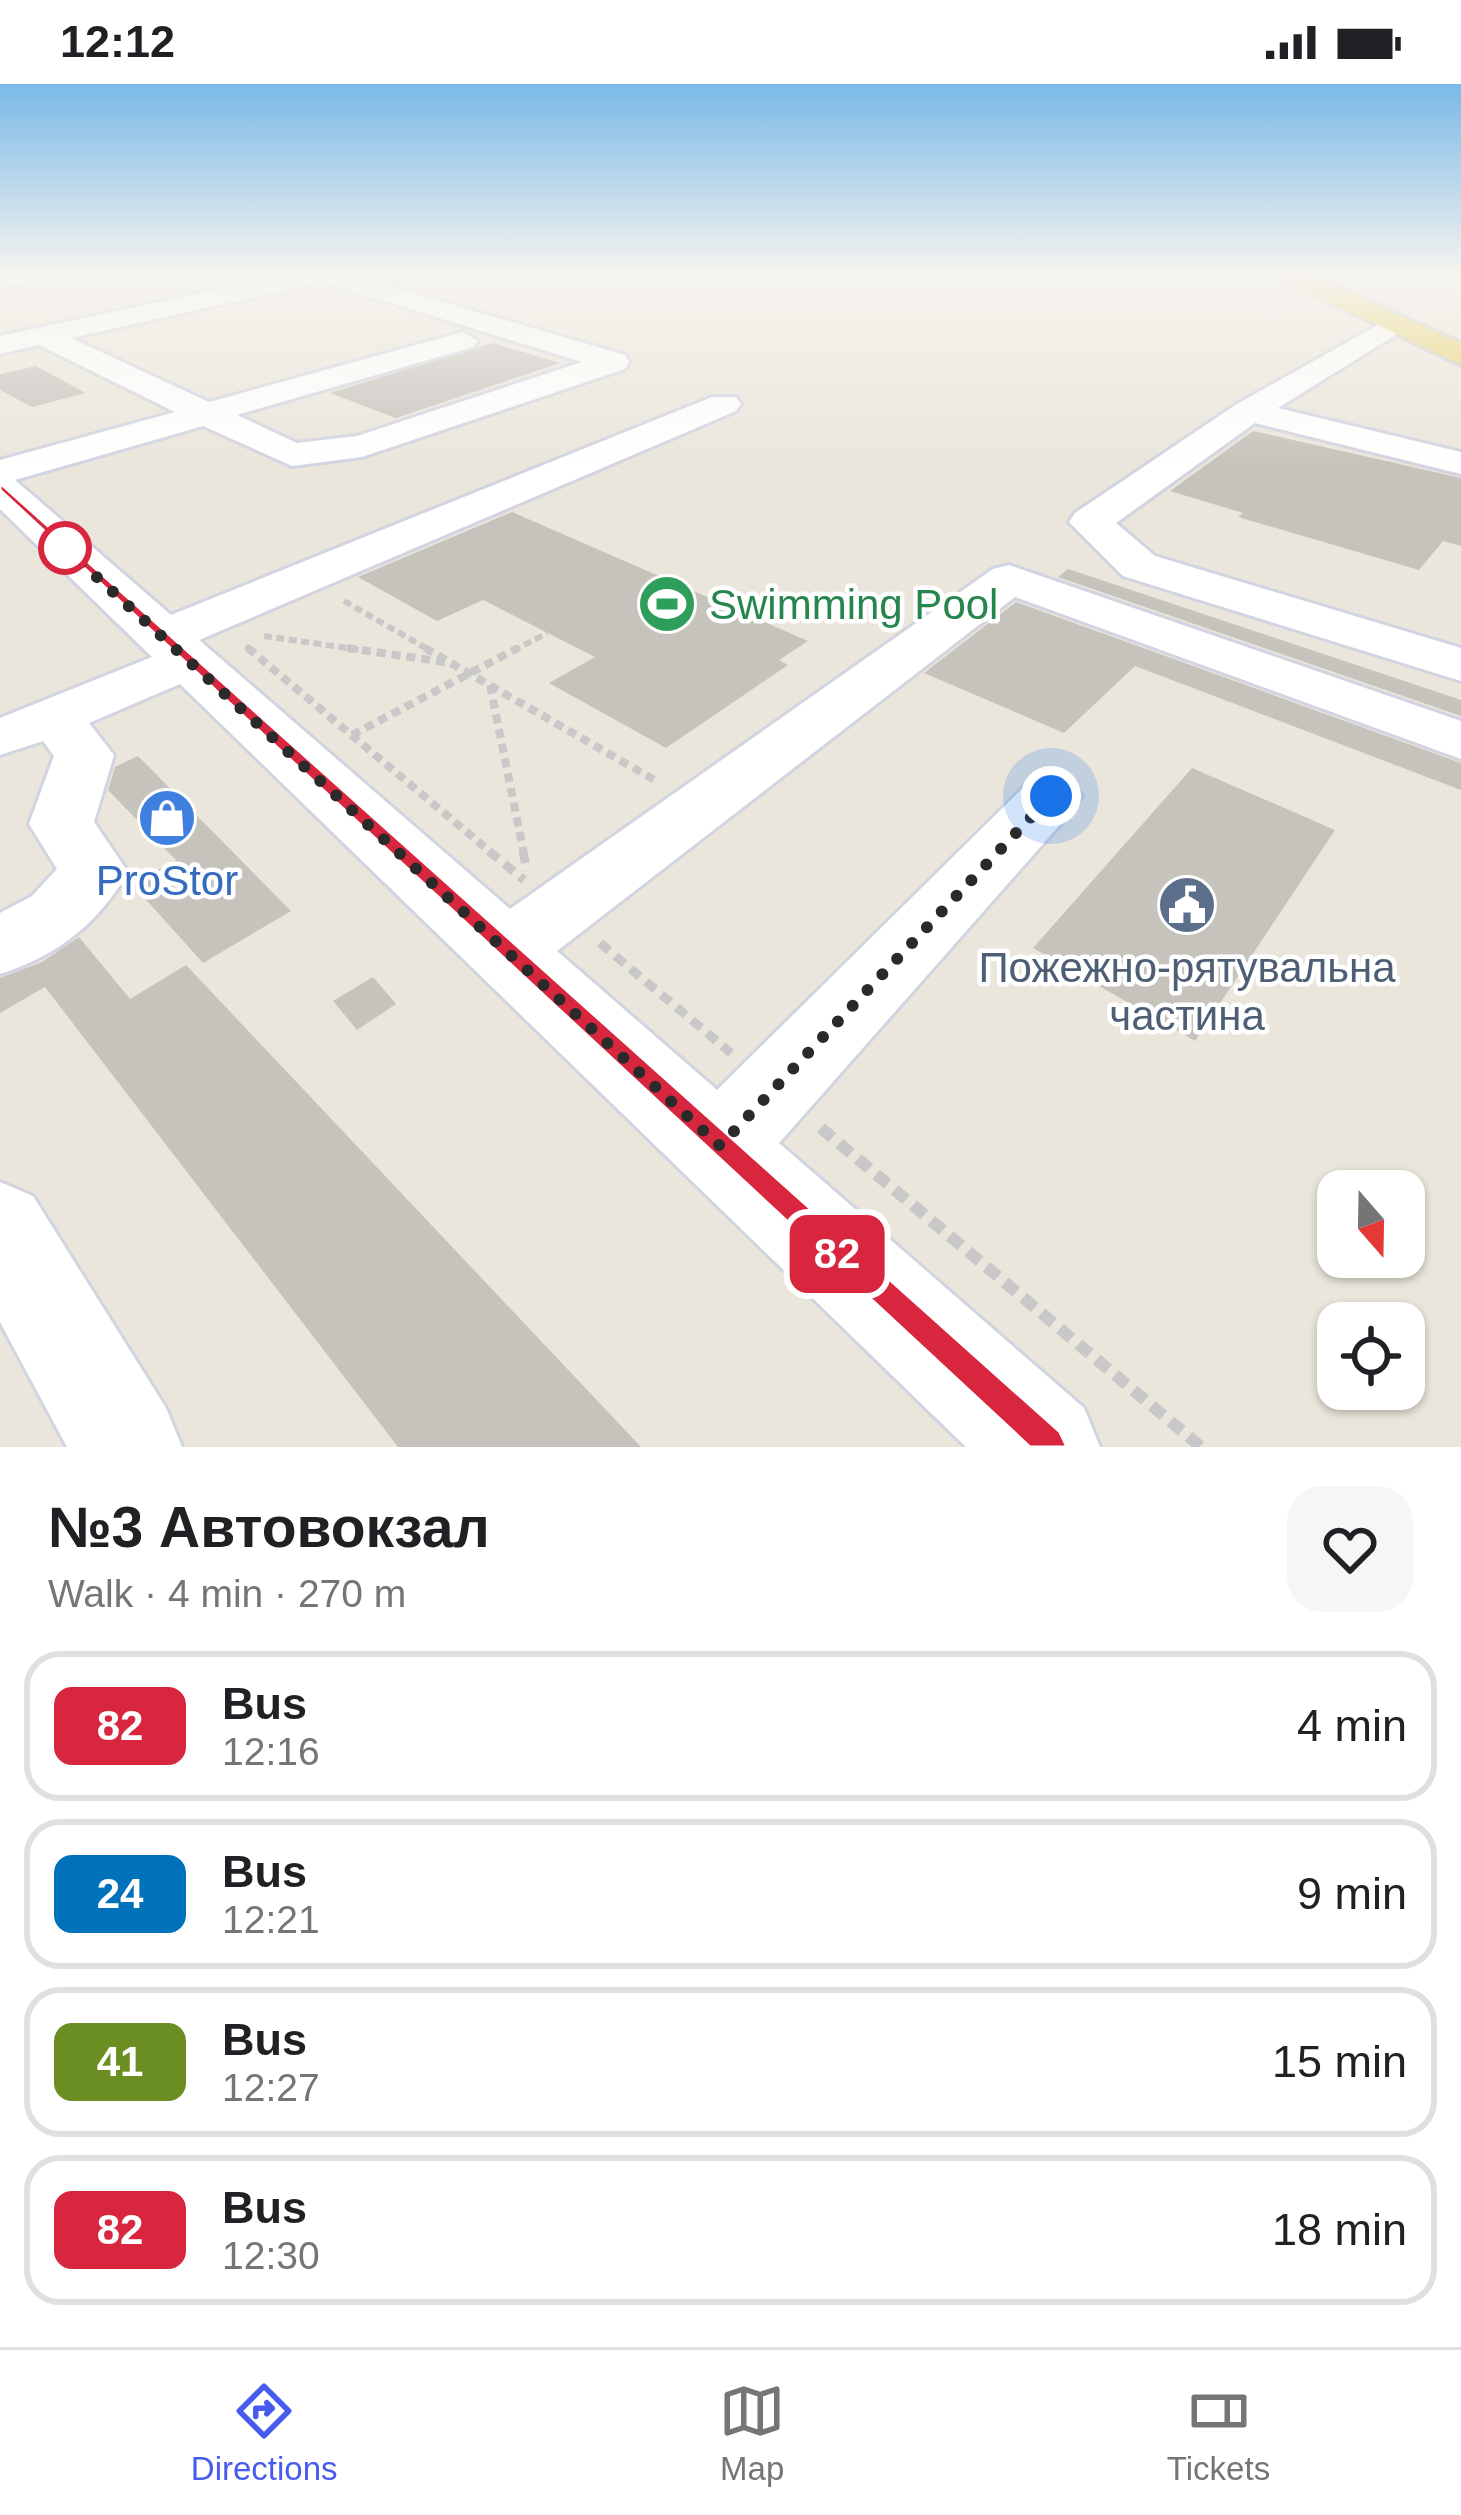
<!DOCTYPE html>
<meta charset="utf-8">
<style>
:root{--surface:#fff;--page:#f6f6f6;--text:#202124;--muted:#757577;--line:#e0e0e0;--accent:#475bee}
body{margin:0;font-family:Helvetica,sans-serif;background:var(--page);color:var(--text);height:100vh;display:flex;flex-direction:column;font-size:45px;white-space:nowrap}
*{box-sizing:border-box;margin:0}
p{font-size:39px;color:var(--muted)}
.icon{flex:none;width:66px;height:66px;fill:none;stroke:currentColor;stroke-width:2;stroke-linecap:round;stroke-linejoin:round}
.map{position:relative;height:1363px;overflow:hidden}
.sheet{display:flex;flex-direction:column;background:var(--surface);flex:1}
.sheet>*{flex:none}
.badge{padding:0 24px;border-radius:18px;font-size:42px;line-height:78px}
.needle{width:78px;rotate:160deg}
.fabs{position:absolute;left:1317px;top:1086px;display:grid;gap:24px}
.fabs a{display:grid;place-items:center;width:108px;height:108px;border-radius:24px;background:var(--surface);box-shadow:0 3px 9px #0004;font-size:60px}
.you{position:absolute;width:60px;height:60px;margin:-30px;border:9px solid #fff;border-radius:50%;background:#1a73e8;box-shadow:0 0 0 18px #1a73e833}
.map>.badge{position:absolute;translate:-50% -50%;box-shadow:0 0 0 6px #fff}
.round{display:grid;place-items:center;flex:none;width:126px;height:126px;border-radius:36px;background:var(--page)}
.headline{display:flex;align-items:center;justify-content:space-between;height:204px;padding:0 48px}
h1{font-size:57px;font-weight:700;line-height:90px}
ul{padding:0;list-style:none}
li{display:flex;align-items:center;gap:36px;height:150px;margin:0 24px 18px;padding:0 24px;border:6px solid var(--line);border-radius:36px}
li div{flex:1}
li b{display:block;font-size:45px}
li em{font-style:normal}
li .badge{min-width:132px;font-weight:700;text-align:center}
.status{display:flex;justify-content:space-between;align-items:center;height:84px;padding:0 60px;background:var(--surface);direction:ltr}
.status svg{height:33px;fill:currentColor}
.dock{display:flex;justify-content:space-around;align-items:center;height:168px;border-top:3px solid var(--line);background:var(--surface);font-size:33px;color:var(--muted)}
.dock a{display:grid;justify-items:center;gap:6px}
.dock .active{color:var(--accent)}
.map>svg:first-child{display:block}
.building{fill:#c6c2bc}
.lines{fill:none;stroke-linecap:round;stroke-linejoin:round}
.minor-casing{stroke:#d2d4e1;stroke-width:6}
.major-casing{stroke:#c8c8c8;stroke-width:6}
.path-far3{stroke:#c8c8c8;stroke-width:6;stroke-dasharray:8 4.5;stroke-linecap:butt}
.path-far2{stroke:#c8c8c8;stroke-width:8;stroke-dasharray:9 6;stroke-linecap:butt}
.path-far1{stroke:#c8c8c8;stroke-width:9;stroke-dasharray:12 8;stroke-linecap:butt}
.path{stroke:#c8c8c8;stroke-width:12;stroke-dasharray:15 9;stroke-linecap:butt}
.minor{fill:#fff;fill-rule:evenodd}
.major{fill:#e7d165;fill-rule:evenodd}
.line{fill:#d7263d;stroke:#fff;stroke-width:3}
.walk{stroke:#2a2a2a;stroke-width:12;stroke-dasharray:0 21.6}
.stop-dot{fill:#fff;stroke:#d7263d;stroke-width:6}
.labels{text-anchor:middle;stroke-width:9;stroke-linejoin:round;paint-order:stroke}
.leisure-label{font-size:42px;fill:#27864d;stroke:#fff;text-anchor:start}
.shop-label{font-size:42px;fill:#366cbe;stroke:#fff}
.service-label{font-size:42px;fill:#4e5e75;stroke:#fff}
</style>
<div class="status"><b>12:12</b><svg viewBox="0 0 49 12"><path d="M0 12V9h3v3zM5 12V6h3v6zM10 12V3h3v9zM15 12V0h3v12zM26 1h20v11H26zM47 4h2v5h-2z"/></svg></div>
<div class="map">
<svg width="1461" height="1363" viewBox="0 0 1461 1363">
<rect width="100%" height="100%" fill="#ebe6dc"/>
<path class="building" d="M 493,259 L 560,279 L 396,334 L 330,309 Z
M 36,282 L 86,309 L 32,323 L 0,306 L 0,290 Z
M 1253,347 L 1461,394 L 1461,462 L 1443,457 L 1419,486 L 1238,433 L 1243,429 L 1170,407 Z
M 512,428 L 808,557 L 779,576 L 788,581 L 666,664 L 549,599 L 595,573 L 483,516 L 437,537 L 358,493 Z
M 1068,485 L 1461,616 L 1461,632 L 1058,493 Z
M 1016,518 L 1461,679 L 1461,706 L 1135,582 L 1064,649 L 924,589 Z
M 138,672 L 291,827 L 203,879 L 132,800 L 176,776 L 108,706 L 115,683 Z
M 1192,684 L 1335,746 L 1195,957 L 1033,864 Z
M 79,853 L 130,915 L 186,881 L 641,1363 L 398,1363 L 45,903 L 0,929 L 0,894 L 42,878 Z
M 373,893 L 396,920 L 357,946 L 333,917 Z"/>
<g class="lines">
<g class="minor-casing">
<path id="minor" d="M 51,189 L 48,194 L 0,204 L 0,190 Z
M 295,189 L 344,189 L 625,271 L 629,278 L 625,285 L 362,373 L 292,382 L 203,342 L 15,396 L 171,531 L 712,313 L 736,313 L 741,320 L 736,327 L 199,556 L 510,825 L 993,485 L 1009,481 L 1461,637 L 1461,675 L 1015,513 L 557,867 L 717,1006 L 1029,698 L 1051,692 L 1073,698 L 1082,712 L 1073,726 L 779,1059 L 1084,1324 L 1100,1363 L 966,1363 L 180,600 L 89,639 L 114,671 L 94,738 L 128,788 C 98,840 57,872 0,890 L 0,829 L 32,812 L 57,785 L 29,740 L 54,672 L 43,657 L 0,671 L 0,634 L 152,573 L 0,425 L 0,376 L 175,328 L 39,261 L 0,270 L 0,252 ZM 322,198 L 582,278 L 357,352 L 297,359 L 237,331 L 473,263 L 478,257 L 463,248 L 209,318 L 71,254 Z
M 1392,233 L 1406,241 L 1402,247 L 1278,324 L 1461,368 L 1461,390 L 1255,339 L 1116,439 L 1155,472 L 1461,564 L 1461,597 L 1123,492 L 1069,438 L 1075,429 L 1237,320 Z
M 0,1098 L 33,1112 L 166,1324 L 182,1363 L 67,1363 L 0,1238 Z"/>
</g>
<g class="major-casing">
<path id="major" d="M 1270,189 L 1306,189 L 1461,259 L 1461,281 Z"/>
</g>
<path class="path-far3" d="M 344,517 L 431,567
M 264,552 L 368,567
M 246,562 L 252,567
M 513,567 L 547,549"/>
<path class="path-far2" d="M 248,564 L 493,770
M 347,564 L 445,578
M 425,564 L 658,698
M 490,601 L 524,770
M 352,651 L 518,564"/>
<path class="path-far1" d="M 489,767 L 524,796
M 523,767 L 527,787
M 600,859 L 731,969"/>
<path class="path" d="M 821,1044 L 1201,1363"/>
<use href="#minor" class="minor"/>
<use href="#major" class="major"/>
</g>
<linearGradient id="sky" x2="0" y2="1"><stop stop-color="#7ab9e7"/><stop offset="0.5" stop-color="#f6f4ef"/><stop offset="1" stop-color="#f6f4ef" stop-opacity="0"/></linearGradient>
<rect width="1461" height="380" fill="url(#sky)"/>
<path class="line" d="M 0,399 L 1060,1348 L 1067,1363 L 1030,1363 L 0,406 Z"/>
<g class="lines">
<path class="walk" d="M 65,464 L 720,1062 L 1051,712"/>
</g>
<defs>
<g id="stadium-disc" transform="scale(3)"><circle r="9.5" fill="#2e9e5b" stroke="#fff"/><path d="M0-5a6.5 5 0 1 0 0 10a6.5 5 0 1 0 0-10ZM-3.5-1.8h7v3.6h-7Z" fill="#fff"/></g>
<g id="shop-disc" transform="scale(3)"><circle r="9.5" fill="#3f7fe0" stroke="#fff"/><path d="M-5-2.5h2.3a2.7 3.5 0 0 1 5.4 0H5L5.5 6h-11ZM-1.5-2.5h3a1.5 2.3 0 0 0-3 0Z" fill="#fff"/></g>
<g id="civic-disc" transform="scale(3)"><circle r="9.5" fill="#5c6f8a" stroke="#fff"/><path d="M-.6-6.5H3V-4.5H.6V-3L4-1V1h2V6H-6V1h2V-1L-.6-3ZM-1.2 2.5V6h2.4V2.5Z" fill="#fff"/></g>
</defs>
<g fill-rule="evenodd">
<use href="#stadium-disc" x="667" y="520"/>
<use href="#shop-disc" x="167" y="734"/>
<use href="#civic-disc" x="1187" y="821"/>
</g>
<circle class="stop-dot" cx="65" cy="464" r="24"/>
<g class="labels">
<g class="leisure-label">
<text x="709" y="535">Swimming Pool</text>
</g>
<g class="shop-label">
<text x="167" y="811">ProStor</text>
</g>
<g class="service-label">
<text x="1187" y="898">Пожежно-рятувальна<tspan x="1187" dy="48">частина</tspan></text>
</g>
</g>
</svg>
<div class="fabs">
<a><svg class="needle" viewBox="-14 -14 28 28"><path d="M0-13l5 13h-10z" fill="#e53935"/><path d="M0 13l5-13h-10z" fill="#757577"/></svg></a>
<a><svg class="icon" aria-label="locate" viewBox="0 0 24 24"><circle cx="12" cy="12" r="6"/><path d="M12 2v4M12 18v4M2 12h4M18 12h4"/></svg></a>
</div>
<div class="you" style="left:1051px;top:712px"></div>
<b class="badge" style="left:837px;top:1170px;background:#d7263d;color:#fff">82</b>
</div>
<section class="sheet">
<div class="headline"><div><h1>№3 Автовокзал</h1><p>Walk · 4 min · 270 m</p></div><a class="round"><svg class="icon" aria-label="heart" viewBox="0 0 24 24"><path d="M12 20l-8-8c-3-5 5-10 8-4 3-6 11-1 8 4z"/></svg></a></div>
<ul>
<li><span class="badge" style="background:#d7263d;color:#fff">82</span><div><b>Bus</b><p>12:16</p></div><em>4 min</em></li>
<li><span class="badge" style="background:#0072bc;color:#fff">24</span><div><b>Bus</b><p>12:21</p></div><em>9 min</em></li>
<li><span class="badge" style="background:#6b8e23;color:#fff">41</span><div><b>Bus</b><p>12:27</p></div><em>15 min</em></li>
<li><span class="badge" style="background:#d7263d;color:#fff">82</span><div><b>Bus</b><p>12:30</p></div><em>18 min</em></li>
</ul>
</section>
<nav class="dock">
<a class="active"><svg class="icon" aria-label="directions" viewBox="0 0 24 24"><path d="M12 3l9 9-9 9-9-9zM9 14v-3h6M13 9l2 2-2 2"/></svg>Directions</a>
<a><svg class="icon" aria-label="map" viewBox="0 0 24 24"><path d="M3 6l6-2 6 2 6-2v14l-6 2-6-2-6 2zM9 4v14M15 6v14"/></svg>Map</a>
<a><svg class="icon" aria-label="tickets" viewBox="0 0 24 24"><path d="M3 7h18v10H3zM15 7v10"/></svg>Tickets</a>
</nav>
